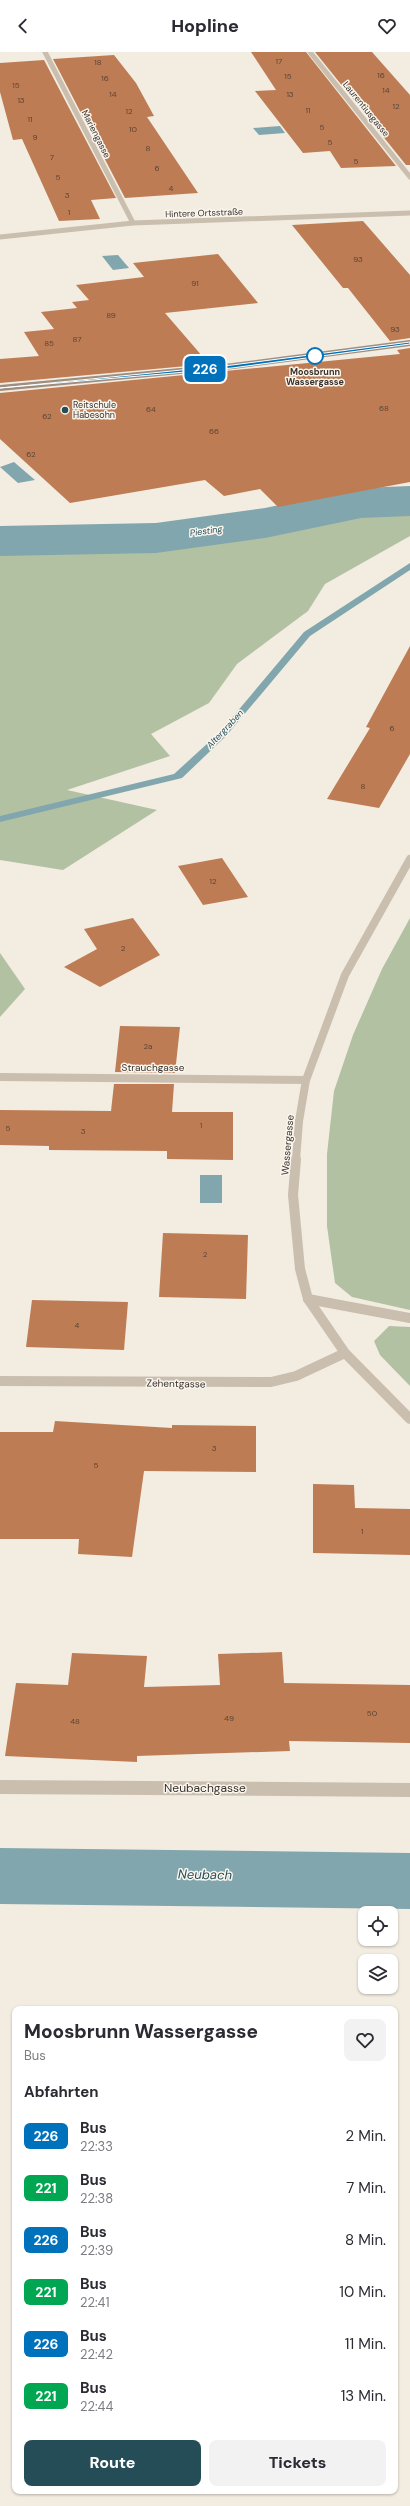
<!DOCTYPE html>
<html lang="de">
<meta charset="utf-8">
<style>
:root{--surface:#fff;--page:#f2f2f3;--text:#2b2b33;--muted:#7c7c81;--accent:#244d58}
body{margin:0;font-family:"DM Sans",sans-serif;background:var(--page);color:var(--text);height:100vh;display:flex;flex-direction:column;font-size:15px;white-space:nowrap}
*{box-sizing:border-box;margin:0}
p{font-size:13px;color:var(--muted)}
.icon{flex:none;width:22px;height:22px;fill:none;stroke:currentColor;stroke-width:2;stroke-linecap:round;stroke-linejoin:round}
.map{position:relative;flex:1;overflow:hidden}
.side{position:absolute;left:12px;top:1954px;width:386px;height:488px;display:flex;flex-direction:column;background:var(--surface);border-radius:8px;box-shadow:0 1px 3px #0004}
.side>*{flex:none}
.badge{padding:0 8px;border-radius:6px;font-size:14px;line-height:26px}
.controls{position:absolute;left:358px;top:1854px;display:grid;gap:8px}
.controls a{display:grid;place-items:center;width:40px;height:40px;border-radius:8px;background:var(--surface);box-shadow:0 1px 3px #0004;font-size:20px}
.map>.badge{position:absolute;translate:-50% -50%;box-shadow:0 0 0 2px #fff}
h2{padding:0 12px;font-size:15px;line-height:36px}
.round{display:grid;place-items:center;flex:none;width:42px;height:42px;border-radius:8px;background:var(--page)}
.head{display:flex;align-items:center;justify-content:space-between;height:68px;padding:0 12px}
h1{font-size:19px;font-weight:800;line-height:30px}
.cta{display:flex;gap:8px;margin-top:auto;padding:8px 12px}
.cta a{flex:1;height:46px;border-radius:8px;background:var(--accent);color:#fff;font-size:16px;font-weight:800;line-height:46px;text-align:center}
.cta a+a{background:var(--page);color:var(--text)}
ul{padding:0;list-style:none}
li{display:flex;align-items:center;gap:12px;height:52px;padding:0 12px}
li div{flex:1}
li b{display:block;font-size:15px}
li em{font-style:normal}
li .badge{min-width:44px;font-weight:700;text-align:center}
header{display:flex;justify-content:space-between;align-items:center;height:52px;padding:0 12px;background:var(--surface);font-size:18px;font-weight:800}
.map>svg:first-child{display:block}
.green{fill:#b2c1a2}
.water{fill:#82a6ad}
.lines{fill:none;stroke-linecap:round;stroke-linejoin:round}
.stream{fill:#82a6ad;fill-rule:evenodd}
.river{fill:#82a6ad;fill-rule:evenodd}
.building{fill:#be7c54}
.service{stroke:#cabeae;stroke-width:10}
.minor-far3{stroke:#cabeae;stroke-width:5}
.minor-far2{stroke:#cabeae;stroke-width:8}
.minor-far1{stroke:#cabeae;stroke-width:10}
.minor{stroke:#cabeae;stroke-width:14}
.secondary{stroke:#9d8e7f;stroke-width:6}
.line{fill:#0072bc;stroke:#fff}
.stop-dot{fill:#fff;stroke:#0072bc;stroke-width:2}
.poi-dot{fill:#244d58;stroke:#faf6ee;stroke-width:1.5}
.labels{text-anchor:middle;stroke-width:3;stroke-linejoin:round;paint-order:stroke}
.number-label{font-size:8px;fill:#5a4436}
.far-street-label{font-size:9px;fill:#39322c;stroke:#faf6ee}
.far-stop-label{font-size:9px;font-weight:bold;fill:#39322c;stroke:#faf6ee}
.far-poi-label{font-size:9px;fill:#39322c;stroke:#faf6ee;text-anchor:start}
.far-water-label{font-size:9px;font-style:italic;fill:#244d58;stroke:#faf6ee}
.street-label{font-size:10px;fill:#39322c;stroke:#faf6ee}
.near-street-label{font-size:12px;fill:#39322c;stroke:#faf6ee}
.near-water-label{font-size:13px;font-style:italic;fill:#244d58;stroke:#faf6ee}
</style>
<header><svg class="icon" aria-label="back" viewBox="0 0 24 24"><path d="M15 5l-7 7 7 7"/></svg>Hopline<svg class="icon" aria-label="heart" viewBox="0 0 24 24"><path d="M12 20l-8-8c-3-5 5-10 8-4 3-6 11-1 8 4z"/></svg></header>
<div class="map">
<svg width="410" height="2454" viewBox="0 0 410 2454">
<rect width="100%" height="100%" fill="#f2ece1"/>
<path class="green" d="M 410,455 L 410,484 L 325,532 L 308,559 L 237,612 L 209,651 L 151,682 L 170,704 L 67,738 L 157,758 L 63,818 L 0,808 L 0,495 L 172,491 L 372,456 Z
M 410,866 L 410,1258 L 352,1245 L 335,1231 L 327,1174 L 327,1102 L 334,1039 L 353,983 L 382,917 Z
M 0,901 L 25,937 L 0,965 Z
M 389,1274 L 410,1275 L 410,1334 L 380,1303 L 374,1289 Z"/>
<path class="water" d="M 280,74 L 285,81 L 259,83 L 253,76 Z
M 118,203 L 129,216 L 113,218 L 102,204 Z
M 14,410 L 35,428 L 18,431 L 0,415 Z
M 200,1123 L 222,1123 L 222,1151 L 200,1151 Z
M 0,1796 L 410,1801 L 410,1857 L 0,1852 Z"/>
<g class="lines">
<path class="stream" d="M 410,511 L 410,518 L 310,584 L 226,684 L 182,726 L 0,770 L 0,764 L 174,722 L 220,680 L 304,580 Z"/>
<path class="river" d="M 410,434 L 410,464 L 361,466 L 265,486 L 156,501 L 0,504 L 0,474 L 156,471 L 265,456 L 361,436 Z"/>
</g>
<path class="building" d="M 251,0 L 306,0 L 396,114 L 341,116 L 330,99 L 303,101 L 255,39 L 276,38 Z
M 315,0 L 372,0 L 410,43 L 410,113 L 406,113 Z
M 114,3 L 136,31 L 154,64 L 147,65 L 198,141 L 125,146 L 53,7 Z
M 44,8 L 116,146 L 91,148 L 100,167 L 59,169 L 22,87 L 13,88 L 0,40 L 0,11 Z
M 363,169 L 410,223 L 410,286 L 390,289 L 348,236 L 343,236 L 292,173 Z
M 218,202 L 258,251 L 165,261 L 209,312 L 0,331 L 0,307 L 39,304 L 24,280 L 54,277 L 41,260 L 77,256 L 72,250 L 89,248 L 76,233 L 144,225 L 133,211 Z
M 410,296 L 410,430 L 278,455 L 260,437 L 224,444 L 205,428 L 70,451 L 0,387 L 0,341 L 400,302 L 397,298 Z
M 410,594 L 410,702 L 379,756 L 327,747 L 370,676 L 366,675 Z
M 222,806 L 248,845 L 203,853 L 178,814 Z
M 133,866 L 160,903 L 100,935 L 64,915 L 97,897 L 84,877 Z
M 120,974 L 180,975 L 175,1021 L 115,1020 Z
M 114,1032 L 174,1032 L 172,1060 L 233,1060 L 233,1108 L 167,1107 L 167,1099 L 49,1098 L 49,1094 L 0,1093 L 0,1058 L 111,1059 Z
M 163,1181 L 248,1183 L 246,1247 L 159,1245 Z
M 32,1248 L 128,1250 L 124,1298 L 26,1295 Z
M 55,1369 L 172,1376 L 172,1373 L 256,1374 L 256,1420 L 144,1419 L 132,1505 L 78,1502 L 79,1487 L 0,1487 L 0,1380 L 53,1380 Z
M 313,1432 L 354,1433 L 355,1456 L 410,1457 L 410,1503 L 313,1501 Z
M 282,1600 L 284,1631 L 410,1633 L 410,1691 L 289,1689 L 290,1699 L 137,1704 L 137,1710 L 5,1704 L 16,1631 L 68,1633 L 72,1601 L 147,1604 L 144,1635 L 220,1633 L 218,1602 Z"/>
<g class="lines">
<path class="service" d="M 308,1247 L 410,1266"/>
<path class="minor-far3" d="M 45,0 L 133,171
M 310,0 L 410,125
M 0,185 L 133,171 L 410,161"/>
<path class="minor-far2" d="M 0,1025 L 306,1028
M 296,1108 L 299,1069 L 306,1028 L 345,923 L 410,807"/>
<path class="minor-far1" d="M 296,1107 L 293,1143 L 300,1217 L 308,1247 L 345,1301 L 410,1367
M 0,1329 L 271,1330 L 296,1324 L 345,1301"/>
<path class="minor" d="M 0,1735 L 410,1738"/>
<path class="secondary" d="M 0,336 L 233,314 L 410,291"/>
</g>
<path class="line" d="M 410,290 L 410,292 L 232,316 L 0,336 L 232,313 Z"/>
<circle class="stop-dot" cx="315" cy="304" r="8"/>
<circle class="poi-dot" cx="65" cy="358" r="4"/>
<g class="labels">
<g class="number-label">
<text x="279" y="12">17</text>
<text x="98" y="13">18</text>
<text x="381" y="26">16</text>
<text x="288" y="27">15</text>
<text x="105" y="29">16</text>
<text x="16" y="36">15</text>
<text x="386" y="41">14</text>
<text x="113" y="45">14</text>
<text x="290" y="45">13</text>
<text x="21" y="51">13</text>
<text x="396" y="57">12</text>
<text x="308" y="61">11</text>
<text x="129" y="62">12</text>
<text x="30" y="70">11</text>
<text x="322" y="78">5</text>
<text x="133" y="80">10</text>
<text x="35" y="88">9</text>
<text x="330" y="93">5</text>
<text x="148" y="99">8</text>
<text x="52" y="108">7</text>
<text x="356" y="112">5</text>
<text x="157" y="119">6</text>
<text x="58" y="128">5</text>
<text x="171" y="139">4</text>
<text x="67" y="146">3</text>
<text x="69" y="163">1</text>
<text x="358" y="210">93</text>
<text x="195" y="234">91</text>
<text x="111" y="266">89</text>
<text x="395" y="280">93</text>
<text x="77" y="290">87</text>
<text x="49" y="294">85</text>
<text x="384" y="359">68</text>
<text x="151" y="360">64</text>
<text x="47" y="367">62</text>
<text x="214" y="382">66</text>
<text x="31" y="405">62</text>
<text x="392" y="679">6</text>
<text x="363" y="737">8</text>
<text x="213" y="832">12</text>
<text x="123" y="899">2</text>
<text x="148" y="997">2a</text>
<text x="201" y="1076">1</text>
<text x="8" y="1079">5</text>
<text x="83" y="1082">3</text>
<text x="205" y="1205">2</text>
<text x="77" y="1276">4</text>
<text x="214" y="1399">3</text>
<text x="96" y="1416">5</text>
<text x="362" y="1482">1</text>
<text x="372" y="1664">50</text>
<text x="229" y="1669">49</text>
<text x="75" y="1672">48</text>
</g>
<g class="far-street-label">
<text transform="translate(366 57) rotate(51)" y="3">Laurentiusgasse</text>
<text transform="translate(96 82) rotate(63)" y="3">Mariengasse</text>
<text transform="translate(204 161) rotate(-2)" y="3">Hintere Ortsstraße</text>
</g>
<g class="far-stop-label">
<text x="315" y="323">Moosbrunn<tspan x="315" dy="10">Wassergasse</tspan></text>
</g>
<g class="far-poi-label">
<text x="73" y="356">Reitschule<tspan x="73" dy="10">Habesohn</tspan></text>
</g>
<g class="far-water-label">
<text transform="translate(206 479) rotate(-8)" y="3">Piesting</text>
<text transform="translate(225 677) rotate(-47)" y="3">Altergraben</text>
</g>
<g class="street-label">
<text x="153" y="1019">Strauchgasse</text>
<text transform="translate(287 1093) rotate(-85)" y="4">Wassergasse</text>
<text transform="translate(176 1331) rotate(1)" y="4">Zehentgasse</text>
</g>
<g class="near-street-label">
<text x="205" y="1740">Neubachgasse</text>
</g>
<g class="near-water-label">
<text transform="translate(205 1822) rotate(1)" y="5">Neubach</text>
</g>
</g>
</svg>
<div class="controls">
<a><svg class="icon" aria-label="locate" viewBox="0 0 24 24"><circle cx="12" cy="12" r="6"/><path d="M12 2v4M12 18v4M2 12h4M18 12h4"/></svg></a>
<a><svg class="icon" aria-label="layers" viewBox="0 0 24 24"><path d="M12 4l9 5-9 5-9-5zM3 14l9 5 9-5"/></svg></a>
</div>
<b class="badge" style="left:205px;top:317px;background:#0072bc;color:#fff">226</b>
<section class="side">
<div class="head"><div><h1>Moosbrunn Wassergasse</h1><p>Bus</p></div><a class="round"><svg class="icon" aria-label="heart" viewBox="0 0 24 24"><path d="M12 20l-8-8c-3-5 5-10 8-4 3-6 11-1 8 4z"/></svg></a></div>
<h2>Abfahrten</h2>
<ul>
<li><span class="badge" style="background:#0072bc;color:#fff">226</span><div><b>Bus</b><p>22:33</p></div><em>2 Min.</em></li>
<li><span class="badge" style="background:#00a651;color:#fff">221</span><div><b>Bus</b><p>22:38</p></div><em>7 Min.</em></li>
<li><span class="badge" style="background:#0072bc;color:#fff">226</span><div><b>Bus</b><p>22:39</p></div><em>8 Min.</em></li>
<li><span class="badge" style="background:#00a651;color:#fff">221</span><div><b>Bus</b><p>22:41</p></div><em>10 Min.</em></li>
<li><span class="badge" style="background:#0072bc;color:#fff">226</span><div><b>Bus</b><p>22:42</p></div><em>11 Min.</em></li>
<li><span class="badge" style="background:#00a651;color:#fff">221</span><div><b>Bus</b><p>22:44</p></div><em>13 Min.</em></li>
</ul>
<div class="cta"><a>Route</a><a>Tickets</a></div>
</section>
</div>
